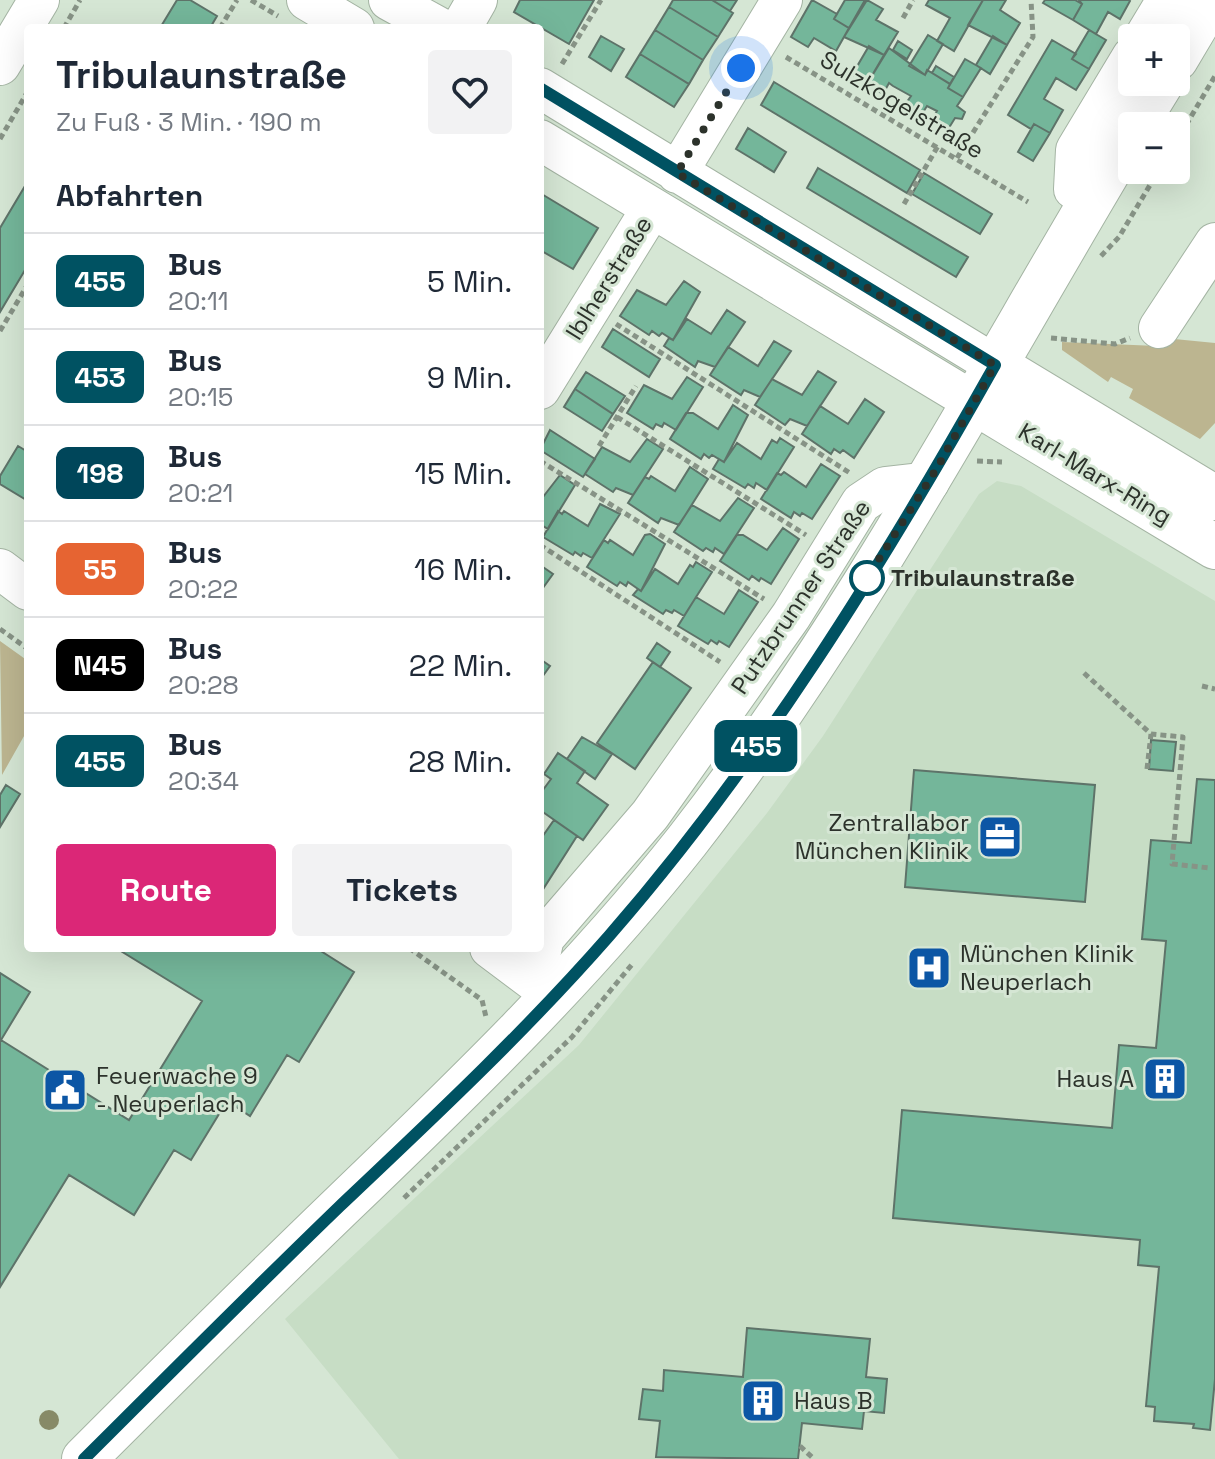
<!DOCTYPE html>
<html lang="de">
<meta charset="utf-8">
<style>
:root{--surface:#fff;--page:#f2f2f3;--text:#1f2937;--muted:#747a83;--line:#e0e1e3;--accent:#db2777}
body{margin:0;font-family:"Space Grotesk",sans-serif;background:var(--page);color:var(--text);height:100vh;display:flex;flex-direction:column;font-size:30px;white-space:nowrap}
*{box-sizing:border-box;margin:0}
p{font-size:26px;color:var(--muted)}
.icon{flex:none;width:44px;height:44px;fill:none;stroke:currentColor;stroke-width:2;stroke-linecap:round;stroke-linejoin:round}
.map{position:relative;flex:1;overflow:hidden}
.drawer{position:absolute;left:24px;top:24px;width:520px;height:928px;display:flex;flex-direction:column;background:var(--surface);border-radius:8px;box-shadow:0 8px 32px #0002}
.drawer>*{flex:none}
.badge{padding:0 16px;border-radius:12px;font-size:28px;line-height:52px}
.fabs{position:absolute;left:1118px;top:24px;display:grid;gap:16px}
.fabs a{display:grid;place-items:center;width:72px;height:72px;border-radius:8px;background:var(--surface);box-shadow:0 8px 32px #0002;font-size:40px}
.you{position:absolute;width:40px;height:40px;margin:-20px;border:6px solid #fff;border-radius:50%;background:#1a73e8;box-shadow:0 0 0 12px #1a73e833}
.map>.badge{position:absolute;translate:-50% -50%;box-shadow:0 0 0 4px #fff}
h2{padding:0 32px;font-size:30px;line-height:72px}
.round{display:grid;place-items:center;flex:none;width:84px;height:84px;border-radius:8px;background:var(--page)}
.headline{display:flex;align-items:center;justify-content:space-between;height:136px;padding:0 32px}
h1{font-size:38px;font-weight:600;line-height:60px}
.cta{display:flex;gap:16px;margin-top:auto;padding:16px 32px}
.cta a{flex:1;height:92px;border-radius:8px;background:var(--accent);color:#fff;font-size:32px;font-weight:600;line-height:92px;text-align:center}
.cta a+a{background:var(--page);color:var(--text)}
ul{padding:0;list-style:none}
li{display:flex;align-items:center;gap:24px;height:96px;padding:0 32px;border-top:2px solid var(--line)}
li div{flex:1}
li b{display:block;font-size:30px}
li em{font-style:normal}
li .badge{min-width:88px;font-weight:700;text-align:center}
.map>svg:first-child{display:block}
.built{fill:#c7ddc5}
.green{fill:#bcb590}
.building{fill:#74b69a;stroke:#5e7369;stroke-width:2}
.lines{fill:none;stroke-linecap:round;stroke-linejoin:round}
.minor-casing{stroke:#a4b4a3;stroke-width:42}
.major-casing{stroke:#a4b4a3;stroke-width:46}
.path{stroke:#879386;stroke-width:5;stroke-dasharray:6 4;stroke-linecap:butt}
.minor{stroke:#fff;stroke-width:40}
.major{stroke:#fff;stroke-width:44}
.tree{fill:#878a67}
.line-casing{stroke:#fff;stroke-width:18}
.line{stroke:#005262;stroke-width:12}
.walk{stroke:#2c322b;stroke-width:8;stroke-dasharray:0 14.4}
.stop-dot{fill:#fff;stroke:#005262;stroke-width:4}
.labels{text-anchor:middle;stroke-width:6;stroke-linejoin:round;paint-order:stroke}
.street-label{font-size:24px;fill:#2c322b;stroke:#d5e6d4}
.stop-label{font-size:24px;font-weight:bold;fill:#2c322b;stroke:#d5e6d4;text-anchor:start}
.poi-label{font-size:24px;fill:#2c322b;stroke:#d5e6d4;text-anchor:start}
</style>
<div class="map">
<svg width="1215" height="1459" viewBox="0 0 1215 1459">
<rect width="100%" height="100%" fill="#d5e6d4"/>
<path class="built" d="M 997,481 L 1021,486 L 1215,601 L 1215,1459 L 399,1459 L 285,1319 L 579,1045 L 767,813 L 823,736 L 979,494 Z"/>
<path class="green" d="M 1164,338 L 1215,343 L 1215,423 L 1200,439 L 1129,398 L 1133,389 L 1111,377 L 1108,382 L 1062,350 L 1062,342 L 1157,346 Z
M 0,641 L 28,661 L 28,729 L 2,775 Z"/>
<path class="building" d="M 177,0 L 190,0 L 217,16 L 210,28 L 160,28 Z
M 520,0 L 594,0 L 569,44 L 514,12 Z
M 673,0 L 712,0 L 733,13 L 718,37 L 669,7 Z
M 712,0 L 737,0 L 730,11 Z
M 812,0 L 837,14 L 834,19 L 849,28 L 836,51 L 814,38 L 808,47 L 791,37 Z
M 845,0 L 865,0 L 849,28 L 834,19 Z
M 867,0 L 883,9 L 876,20 L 898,32 L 884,55 L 844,37 Z
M 929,0 L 983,0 L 954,51 L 937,41 L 950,18 L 926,5 Z
M 983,0 L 1006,0 L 1000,10 L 1020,23 L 1007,45 L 968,25 Z
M 1045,0 L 1075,0 L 1082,4 L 1073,20 L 1043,3 Z
M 1079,0 L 1129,0 L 1130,1 L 1120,19 L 1108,12 L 1096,34 L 1073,20 L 1082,4 Z
M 669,7 L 718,37 L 703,60 L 655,30 Z
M 655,30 L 703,60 L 689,84 L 640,54 Z
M 1089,30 L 1106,40 L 1089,69 L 1072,59 Z
M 928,35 L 943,44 L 925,75 L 909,66 Z
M 601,36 L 624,49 L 611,71 L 589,57 Z
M 993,36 L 1007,45 L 990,74 L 976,65 Z
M 1052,40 L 1076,54 L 1072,59 L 1089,69 L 1076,90 L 1056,78 L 1044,99 L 1063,110 L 1050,133 L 1034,124 L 1031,129 L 1008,115 Z
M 898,41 L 912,50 L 907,59 L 893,50 Z
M 869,46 L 884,55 L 867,84 L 852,75 Z
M 889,48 L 925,75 L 927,70 L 950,84 L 948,88 L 963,97 L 957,106 L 965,112 L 962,119 L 955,118 L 947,131 L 933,118 L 937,111 L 927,106 L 920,117 L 904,106 L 911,96 L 893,86 L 889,83 L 883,94 L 867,84 Z
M 640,54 L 689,84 L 674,107 L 626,77 Z
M 965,59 L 981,68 L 963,97 L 948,88 Z
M 936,66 L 954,77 L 950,84 L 932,73 Z
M 774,82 L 920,170 L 907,193 L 761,105 Z
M 1034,124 L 1050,133 L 1033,161 L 1018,152 Z
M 748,128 L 786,152 L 774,172 L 736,149 Z
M 818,168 L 968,257 L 956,277 L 807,188 Z
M 924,173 L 992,214 L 980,234 L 912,194 Z
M 28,181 L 28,265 L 0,312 L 0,228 Z
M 540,193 L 598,228 L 573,269 L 540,250 Z
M 684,281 L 700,292 L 673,340 L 662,333 L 659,336 L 652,331 L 649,335 L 620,316 L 637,290 L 666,305 Z
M 727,310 L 745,322 L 715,367 L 698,361 L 695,367 L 664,346 L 669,338 L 673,340 L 687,319 L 711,334 Z
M 613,329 L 660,359 L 649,377 L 602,347 Z
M 774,341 L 791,351 L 760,397 L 744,390 L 741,395 L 710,375 L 728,347 L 758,366 Z
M 818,371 L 836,382 L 807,426 L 790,419 L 785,425 L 755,405 L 772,379 L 802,395 Z
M 586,372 L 625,396 L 613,414 L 575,389 Z
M 687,377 L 703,387 L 676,430 L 664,423 L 662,427 L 656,424 L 653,429 L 627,413 L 644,385 L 672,399 Z
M 575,389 L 613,414 L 602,431 L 564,407 Z
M 865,399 L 884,412 L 854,458 L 843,450 L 840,453 L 834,449 L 831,454 L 802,434 L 820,406 L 848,424 Z
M 733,405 L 748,415 L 724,462 L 712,455 L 709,458 L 704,454 L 701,459 L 670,439 L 686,413 L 693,413 L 718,429 Z
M 550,430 L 595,459 L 583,477 L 540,450 Z
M 780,438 L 794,447 L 767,490 L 756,483 L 754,488 L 748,484 L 745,488 L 713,469 L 719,459 L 724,462 L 737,443 L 761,459 L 772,440 L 777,443 Z
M 647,439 L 663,449 L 633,495 L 616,488 L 613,492 L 585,474 L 602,447 L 630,462 Z
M 18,446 L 28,452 L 28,501 L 0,484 L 0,476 Z
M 821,464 L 840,476 L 812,519 L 802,513 L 800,516 L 794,512 L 791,518 L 761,499 L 777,473 L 781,475 L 784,472 L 806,487 Z
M 690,467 L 708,479 L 679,525 L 661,518 L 658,523 L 628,503 L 645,477 L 649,479 L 651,476 L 675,491 Z
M 560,475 L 575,485 L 548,529 L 540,524 L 540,495 L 543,497 Z
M 738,498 L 754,508 L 724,554 L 715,548 L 713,552 L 706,548 L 703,551 L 674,532 L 692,505 L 720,521 Z
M 600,504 L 620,514 L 592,558 L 583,553 L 581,556 L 575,552 L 573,555 L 543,537 L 558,511 L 562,514 L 564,511 L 588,526 Z
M 783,528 L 799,539 L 771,584 L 761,578 L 759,581 L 752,576 L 749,580 L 720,561 L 737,535 L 743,535 L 767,550 Z
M 650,534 L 665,544 L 641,591 L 628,582 L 626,586 L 620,582 L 617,586 L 587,567 L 604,540 L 608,543 L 610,540 L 633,555 L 645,535 Z
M 696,562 L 712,572 L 684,616 L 674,610 L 672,613 L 666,610 L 663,614 L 633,595 L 638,589 L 641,591 L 655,569 L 678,584 L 690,565 L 693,567 Z
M 540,565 L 553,574 L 540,592 Z
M 739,590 L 758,602 L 729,647 L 719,641 L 717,644 L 711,640 L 708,644 L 678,626 L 696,597 L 724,614 Z
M 657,643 L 670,652 L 660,667 L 647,658 Z
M 540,659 L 550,666 L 540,680 Z
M 653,662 L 691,688 L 635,769 L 597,743 Z
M 582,737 L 612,754 L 595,779 L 567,759 Z
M 1151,740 L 1176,742 L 1173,771 L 1149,769 Z
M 558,753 L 585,771 L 577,783 L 608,805 L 583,840 L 540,810 L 540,794 L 551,779 L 544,774 Z
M 914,770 L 1095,785 L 1085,902 L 905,887 Z
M 1197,779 L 1215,780 L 1215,1379 L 1210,1430 L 1193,1428 L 1194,1424 L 1154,1421 L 1155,1407 L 1146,1406 L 1159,1267 L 1138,1265 L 1140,1240 L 893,1218 L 902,1110 L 1112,1128 L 1119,1045 L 1156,1048 L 1166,941 L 1142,939 L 1151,840 L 1191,843 Z
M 6,785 L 20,794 L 0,827 L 0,795 Z
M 554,820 L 577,836 L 540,894 L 540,840 Z
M 116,948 L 316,948 L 354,972 L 299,1062 L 287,1055 L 250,1116 L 227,1101 L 191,1160 L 174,1150 L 134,1215 L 69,1175 L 0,1287 L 0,973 L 30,992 L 1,1040 L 129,1120 L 202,1001 Z
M 747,1328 L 870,1339 L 866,1377 L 887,1379 L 884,1413 L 864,1411 L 862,1429 L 802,1423 L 798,1459 L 656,1457 L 660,1421 L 639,1419 L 643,1389 L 663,1391 L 664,1370 L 743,1377 Z"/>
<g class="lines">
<g class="minor-casing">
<path id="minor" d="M 307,0 L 354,28
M 389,0 L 440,28
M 461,28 L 477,0
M 1144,38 L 1167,0
M 0,65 L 39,0
M 540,88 L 995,365
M 540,140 L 974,402
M 677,173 L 782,0
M 1091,200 L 1074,189 L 1076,150 L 1132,57
M 1159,328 L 1215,243
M 540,389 L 652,208
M 0,569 L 28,590
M 490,948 L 554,996
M 534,981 L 544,938 L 650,815 L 791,616 L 861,503 L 885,487 L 929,482"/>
</g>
<g class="major-casing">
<path id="major" d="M 1176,59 L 1211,0
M 1135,126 L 1162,82
M 995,365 L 1215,498
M 974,402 L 1215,547
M 84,1459 C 169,1374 254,1290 340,1207 C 462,1090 582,974 687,841 C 859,620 988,371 1132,132"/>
</g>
<path class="path" d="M 251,0 L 278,16
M 903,18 L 913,0
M 64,28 L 80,0
M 220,28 L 237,0
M 786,57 L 1028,202
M 562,64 L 601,0
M 0,139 L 28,91
M 1176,142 L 1215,76
M 957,158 L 1033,37 L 1031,0
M 904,204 L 938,146
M 1101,256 L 1119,237 L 1159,170
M 616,324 L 850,473
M 0,331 L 28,284
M 1051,338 L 1115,344 L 1130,338
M 617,417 L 806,535
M 599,446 L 636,386
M 540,461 L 764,599
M 977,461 L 1002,462
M 540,545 L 720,662
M 0,629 L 28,649
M 1084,673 L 1151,734 L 1183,737 L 1172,864 L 1210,868
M 1202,686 L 1215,689
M 1147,769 L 1151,734
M 409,948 L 482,1000 L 486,1017
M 404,1198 L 572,1037 L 634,962
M 800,1446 L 814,1459"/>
<use href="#minor" class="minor"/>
<use href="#major" class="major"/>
</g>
<circle class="tree" cx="49" cy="1420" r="10"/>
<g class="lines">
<g class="line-casing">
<path id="line" d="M 84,1459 C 169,1374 254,1289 340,1206 C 432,1119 525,1032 609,936 C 760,763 883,564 995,365 L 540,88"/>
</g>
<use href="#line" class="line"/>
<path class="walk" d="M 741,68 L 677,173 L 995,365 L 937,468 L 867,578"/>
</g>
<defs>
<g id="office-square" transform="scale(2.3)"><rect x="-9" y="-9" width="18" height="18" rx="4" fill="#0c56a5" stroke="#d5e6d4"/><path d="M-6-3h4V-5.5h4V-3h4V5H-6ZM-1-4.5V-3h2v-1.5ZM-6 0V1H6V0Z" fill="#fff"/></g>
<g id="hospital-square" transform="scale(2.3)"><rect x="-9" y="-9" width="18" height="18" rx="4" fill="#0c56a5" stroke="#d5e6d4"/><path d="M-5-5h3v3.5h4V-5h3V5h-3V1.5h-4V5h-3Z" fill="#fff"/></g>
<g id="building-square" transform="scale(2.3)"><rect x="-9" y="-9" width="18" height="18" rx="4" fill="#0c56a5" stroke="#d5e6d4"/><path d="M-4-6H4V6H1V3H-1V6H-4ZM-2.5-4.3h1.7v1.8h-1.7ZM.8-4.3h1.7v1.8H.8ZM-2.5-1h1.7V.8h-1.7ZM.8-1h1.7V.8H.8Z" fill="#fff"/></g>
<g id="civic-square" transform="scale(2.3)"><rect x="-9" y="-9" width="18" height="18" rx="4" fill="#0c56a5" stroke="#d5e6d4"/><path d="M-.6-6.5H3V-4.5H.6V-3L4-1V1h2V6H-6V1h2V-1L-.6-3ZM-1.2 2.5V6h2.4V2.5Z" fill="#fff"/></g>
</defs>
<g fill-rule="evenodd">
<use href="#office-square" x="1000" y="837"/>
<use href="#hospital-square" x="929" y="968"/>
<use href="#building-square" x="1165" y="1079"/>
<use href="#civic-square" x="65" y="1090"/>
<use href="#building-square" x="763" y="1401"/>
</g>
<circle class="stop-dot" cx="867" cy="578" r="16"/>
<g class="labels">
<g class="street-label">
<text transform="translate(902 105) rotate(31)" y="8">Sulzkogelstraße</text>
<text transform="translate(609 278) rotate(-58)" y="8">Iblherstraße</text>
<text transform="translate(1095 474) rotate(31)" y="8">Karl-Marx-Ring</text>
<text transform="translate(801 597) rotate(-56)" y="8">Putzbrunner Straße</text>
</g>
<g class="stop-label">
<text x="891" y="586">Tribulaunstraße</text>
</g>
<g class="poi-label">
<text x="969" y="831" text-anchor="end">Zentrallabor<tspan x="969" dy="28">München Klinik</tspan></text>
<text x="960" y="962">München Klinik<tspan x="960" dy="28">Neuperlach</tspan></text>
<text x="96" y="1084">Feuerwache 9<tspan x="96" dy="28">- Neuperlach</tspan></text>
<text x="1134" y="1087" text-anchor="end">Haus A</text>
<text x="794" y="1409">Haus B</text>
</g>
</g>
</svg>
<div class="fabs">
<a>+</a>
<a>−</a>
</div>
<div class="you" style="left:741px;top:68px"></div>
<b class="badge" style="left:756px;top:746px;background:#005262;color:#fff">455</b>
<section class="drawer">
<div class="headline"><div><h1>Tribulaunstraße</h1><p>Zu Fuß · 3 Min. · 190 m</p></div><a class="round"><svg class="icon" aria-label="heart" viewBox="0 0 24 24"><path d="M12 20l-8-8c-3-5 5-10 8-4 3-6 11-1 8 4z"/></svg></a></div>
<h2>Abfahrten</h2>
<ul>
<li><span class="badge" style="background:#005262;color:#fff">455</span><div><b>Bus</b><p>20:11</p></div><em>5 Min.</em></li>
<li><span class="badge" style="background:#005262;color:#fff">453</span><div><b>Bus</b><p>20:15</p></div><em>9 Min.</em></li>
<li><span class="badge" style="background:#00465a;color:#fff">198</span><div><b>Bus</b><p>20:21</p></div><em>15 Min.</em></li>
<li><span class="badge" style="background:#e66432;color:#fff">55</span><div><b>Bus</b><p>20:22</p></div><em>16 Min.</em></li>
<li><span class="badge" style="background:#000;color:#fff">N45</span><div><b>Bus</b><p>20:28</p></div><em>22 Min.</em></li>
<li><span class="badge" style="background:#005262;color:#fff">455</span><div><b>Bus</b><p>20:34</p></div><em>28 Min.</em></li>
</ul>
<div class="cta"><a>Route</a><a>Tickets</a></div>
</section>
</div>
